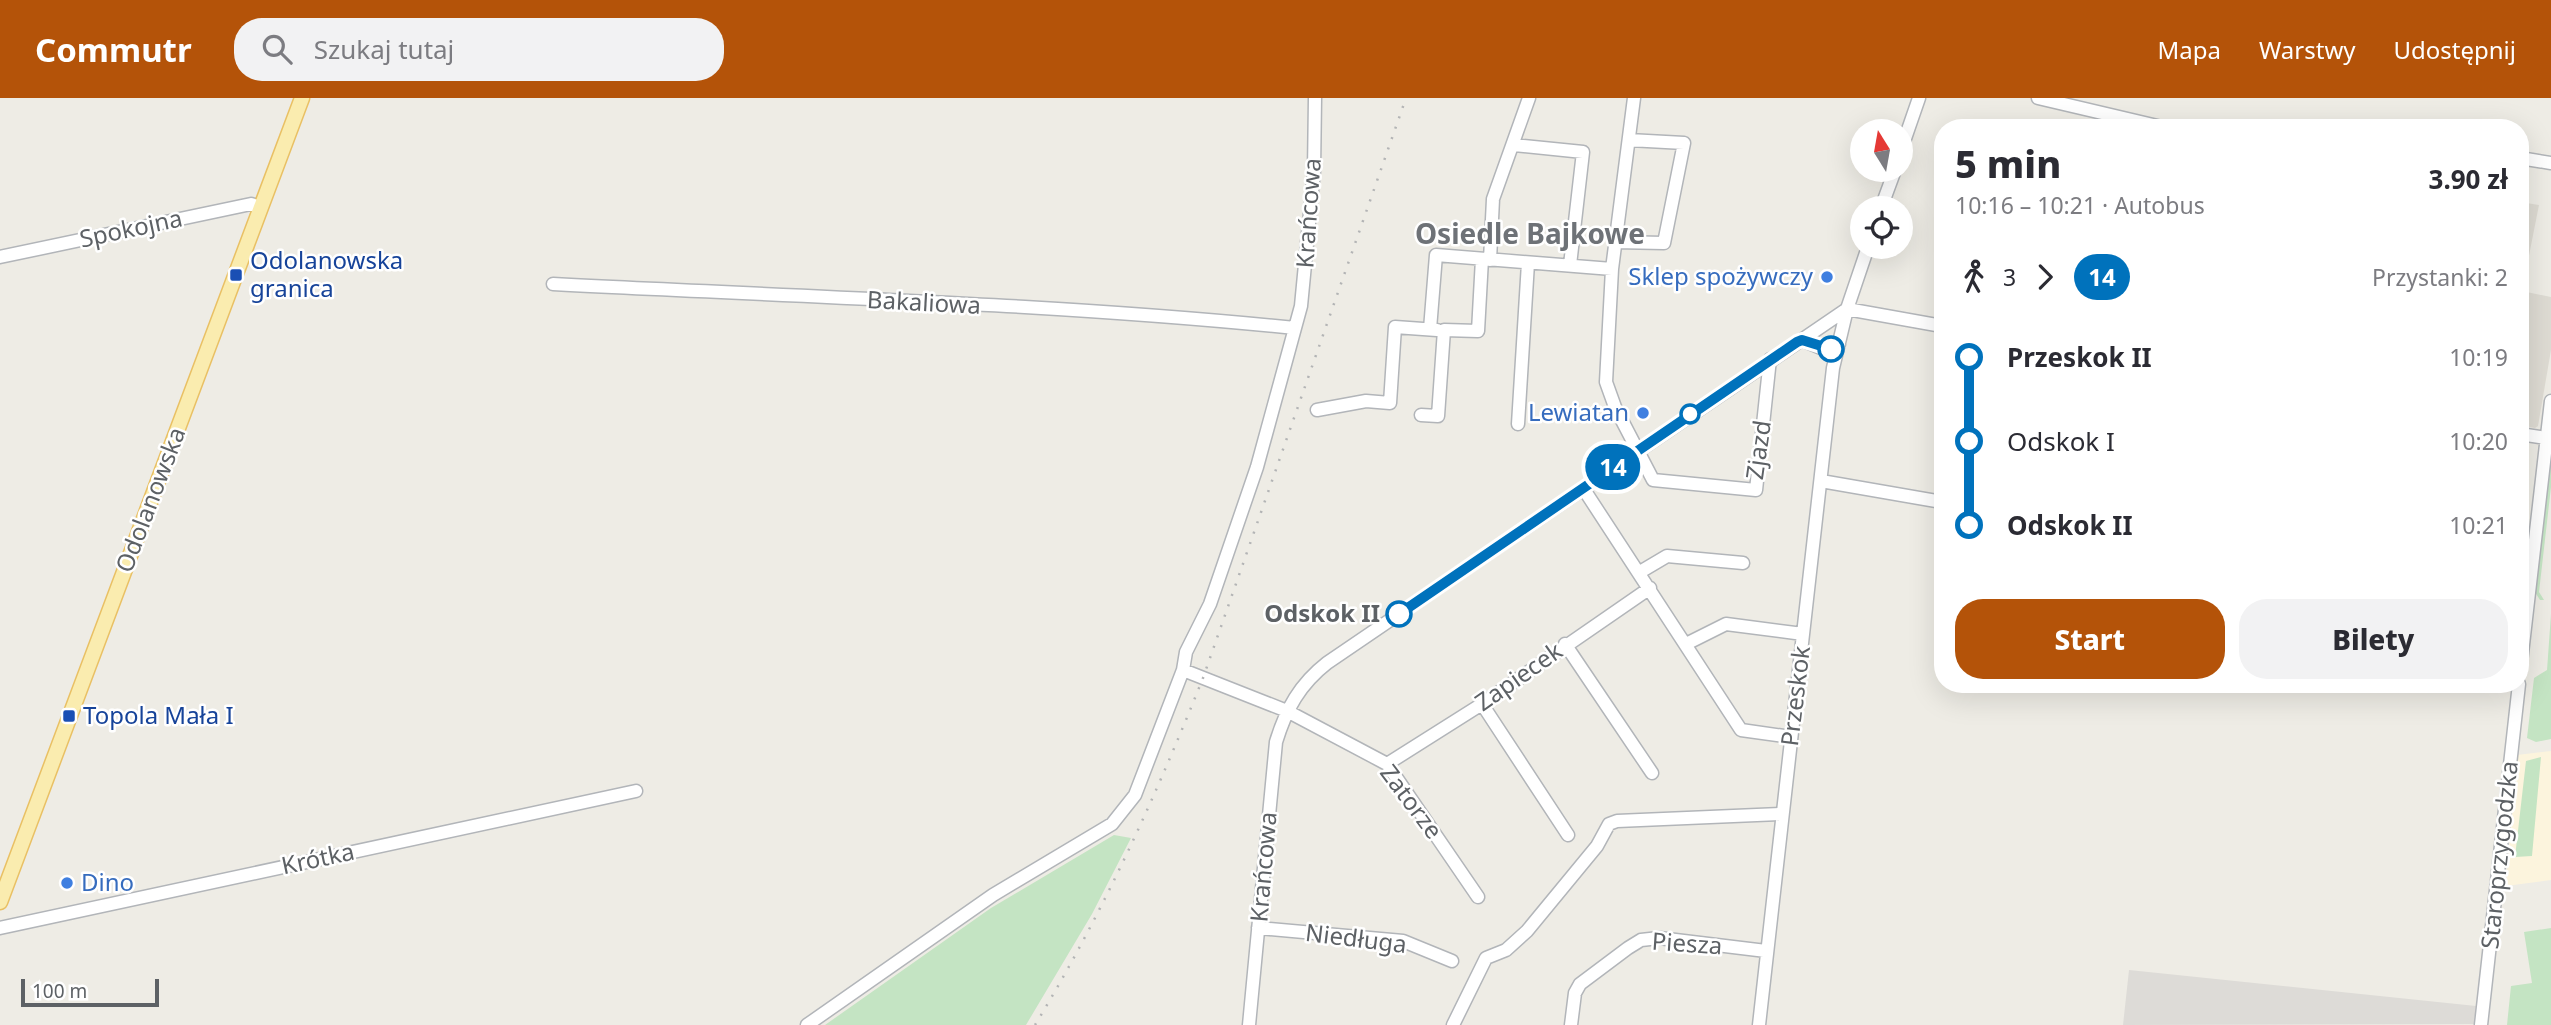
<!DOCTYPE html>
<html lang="pl">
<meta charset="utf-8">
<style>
:root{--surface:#fff;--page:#f2f2f3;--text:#2b2b33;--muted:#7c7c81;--accent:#b45309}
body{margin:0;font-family:"Noto Sans",sans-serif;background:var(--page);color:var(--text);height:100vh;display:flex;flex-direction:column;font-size:26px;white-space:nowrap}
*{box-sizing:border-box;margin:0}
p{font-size:23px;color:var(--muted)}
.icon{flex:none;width:38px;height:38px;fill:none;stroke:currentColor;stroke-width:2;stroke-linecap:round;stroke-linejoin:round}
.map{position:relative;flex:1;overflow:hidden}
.sheet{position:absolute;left:1934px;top:21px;width:595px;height:574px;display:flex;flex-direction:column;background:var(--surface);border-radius:28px;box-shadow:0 7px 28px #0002}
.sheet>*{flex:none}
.badge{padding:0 14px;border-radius:23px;font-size:24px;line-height:46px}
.needle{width:46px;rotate:349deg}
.controls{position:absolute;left:1850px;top:21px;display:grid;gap:14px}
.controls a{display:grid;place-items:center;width:63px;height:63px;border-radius:50%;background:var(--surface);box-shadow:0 7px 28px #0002;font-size:35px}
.scale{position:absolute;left:21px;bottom:18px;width:138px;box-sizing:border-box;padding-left:7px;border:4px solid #5d6165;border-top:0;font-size:19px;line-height:24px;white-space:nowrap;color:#5d6165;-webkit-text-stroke:5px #fff;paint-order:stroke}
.map>.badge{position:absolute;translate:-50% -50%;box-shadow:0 0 0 4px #fff}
.legs{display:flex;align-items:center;gap:10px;height:77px;padding:0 21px;font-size:23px}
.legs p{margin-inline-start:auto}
.headline{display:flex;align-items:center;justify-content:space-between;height:119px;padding:0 21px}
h1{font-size:38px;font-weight:800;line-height:52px}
.action{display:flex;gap:14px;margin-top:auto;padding:14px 21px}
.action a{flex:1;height:80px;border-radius:28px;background:var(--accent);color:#fff;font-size:28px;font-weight:800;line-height:80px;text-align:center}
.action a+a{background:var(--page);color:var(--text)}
ul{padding:0 21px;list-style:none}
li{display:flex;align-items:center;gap:24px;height:84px;font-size:26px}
li i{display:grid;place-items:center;width:10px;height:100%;margin:0 9px;background:currentColor}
li i::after{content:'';width:18px;height:18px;margin:-9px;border:5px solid;border-radius:50%;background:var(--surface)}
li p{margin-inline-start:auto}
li:first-child i{background:linear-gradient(#0000 50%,currentColor 0)}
li:last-child i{background:linear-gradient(currentColor 50%,#0000 0)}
header{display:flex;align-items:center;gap:42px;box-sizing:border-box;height:98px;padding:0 35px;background:var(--accent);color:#fff}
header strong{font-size:33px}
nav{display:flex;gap:38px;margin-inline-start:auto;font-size:24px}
.search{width:490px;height:63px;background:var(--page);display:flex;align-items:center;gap:18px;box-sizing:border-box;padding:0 24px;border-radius:28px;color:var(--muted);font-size:26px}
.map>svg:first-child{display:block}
.commercial{fill:#fcf4dd}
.industrial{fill:#dddbd7}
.education{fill:#dedbd3}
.green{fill:#c4e4c3}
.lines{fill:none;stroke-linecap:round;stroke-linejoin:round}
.minor-casing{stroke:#b2b5b9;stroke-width:15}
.major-casing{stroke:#e9c064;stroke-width:17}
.minor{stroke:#fff;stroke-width:12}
.major{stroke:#faecaf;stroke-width:14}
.rail{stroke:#b3b4b5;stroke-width:2.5;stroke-dasharray:2 9;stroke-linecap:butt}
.line-1-casing{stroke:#fff;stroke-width:16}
.line-1{stroke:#0072bc;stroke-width:10}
.transit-dot{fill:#1a4fb4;stroke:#fff;stroke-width:2.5}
.shop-dot{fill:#3f7fe0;stroke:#fff;stroke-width:2.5}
.stop-1-dot{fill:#fff;stroke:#0072bc;stroke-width:3.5}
.labels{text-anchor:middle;stroke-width:5;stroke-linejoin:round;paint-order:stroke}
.street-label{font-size:24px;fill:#5d6165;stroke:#fff}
.transit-label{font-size:24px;fill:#164399;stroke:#fff;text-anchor:start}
.shop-label{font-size:24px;fill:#366cbe;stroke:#fff;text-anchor:end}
.stop-label{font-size:24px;font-weight:bold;fill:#5d6165;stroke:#fff;text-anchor:end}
.quarter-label{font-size:28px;font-weight:bold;fill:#6e7277;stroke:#fff}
</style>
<header>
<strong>Commutr</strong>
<div class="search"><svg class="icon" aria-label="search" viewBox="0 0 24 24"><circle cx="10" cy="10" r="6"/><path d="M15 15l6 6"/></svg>Szukaj tutaj</div>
<nav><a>Mapa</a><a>Warstwy</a><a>Udostępnij</a></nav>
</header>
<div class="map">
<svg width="2551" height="927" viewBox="0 0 2551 927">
<rect width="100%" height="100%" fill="#eeece5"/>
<path class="commercial" d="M 2551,653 L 2551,782 L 2506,788 L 2517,657 Z"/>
<path class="industrial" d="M 2129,872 L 2476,908 L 2474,926 L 2123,927 Z"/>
<path class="education" d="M 2520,104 L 2539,107 L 2522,193 L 2551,199 L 2551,252 L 2538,328 L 2535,330 L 2520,327 Z"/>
<path class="green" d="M 2551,348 L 2551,389 L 2539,494 L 2544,502 L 2540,502 L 2535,494 Z
M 2551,516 L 2551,641 L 2536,644 L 2527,640 L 2534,580 L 2547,572 Z
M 2541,659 L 2532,758 L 2515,759 L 2526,663 Z
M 1114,737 L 1131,740 L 1092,816 L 1026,927 L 825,927 L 991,810 Z
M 2551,830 L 2551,927 L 2507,927 L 2511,888 L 2532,885 L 2524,834 Z"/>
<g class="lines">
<g class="minor-casing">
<path id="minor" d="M 1634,0 L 1612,171 L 1606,284 L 1615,309 L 1653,382 L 1756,392 L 1770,261
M 2038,0 L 2166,30
M 1514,47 L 1583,54 L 1570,167
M 1900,55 L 1919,0
M 2520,60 L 2551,65
M 1881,110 L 1895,72
M 1615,144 L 1664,145 L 1684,45 L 1629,42
M 0,159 L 251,106 L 261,109
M 1490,162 L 1493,101 L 1529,0
M 553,186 C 800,199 1049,205 1295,230
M 1847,211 L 1942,228
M 1430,231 L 1436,157 L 1612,171
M 1802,242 L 1826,252 L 1839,246
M 1317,312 L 1366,303 L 1390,305 L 1395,229 L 1437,232
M 1421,317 L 1438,318 L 1444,232 L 1478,233 L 1482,161
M 1518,326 L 1528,165
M 2520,336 L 2546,340
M 1821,383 L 1942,404
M 1583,390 L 1741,632 L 1791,639
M 1640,474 L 1667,458 L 1743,465
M 1565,546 L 1652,675
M 1686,546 L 1726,526 L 1803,536
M 1183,572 L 1287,613 L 1387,666 L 1478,799
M 2520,573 L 2551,303
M 1482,606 L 1568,737
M 1387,666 L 1482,606 L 1650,490
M 0,830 L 636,693
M 1258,830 L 1403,843 L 1452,863
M 807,927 L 993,797 L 1112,726 L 1135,697 L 1183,572 L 1186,554 L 1210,506 L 1257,369 L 1301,208 L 1314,73 L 1315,0
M 1249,927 L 1276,644 C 1286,611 1300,586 1327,565 L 1847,211
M 1453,927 L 1486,860 L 1506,852 L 1527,833 L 1597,748 L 1609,726 L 1617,723 L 1782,716
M 1571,927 L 1575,895 L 1580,886 L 1628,850 L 1641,842 L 1659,840 L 1766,853
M 1759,927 L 1833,270 L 1847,211 L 1868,149
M 2481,927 L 2519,586"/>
</g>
<g class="major-casing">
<path id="major" d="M 0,804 L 302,0"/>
</g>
<use href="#minor" class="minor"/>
<use href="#major" class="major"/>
<path class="rail" d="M 1035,927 C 1102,817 1155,700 1203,580 L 1406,0"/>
</g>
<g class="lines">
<g class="line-1-casing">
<path id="line-1" d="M 1399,516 L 1797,244 L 1802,242 L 1831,251"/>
</g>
<use href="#line-1" class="line-1"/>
</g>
<g class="transit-dot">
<rect x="229" y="170" width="14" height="14" rx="3.5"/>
<rect x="62" y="611" width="14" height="14" rx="3.5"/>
</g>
<g class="shop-dot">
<circle cx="1827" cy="179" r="7"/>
<circle cx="1643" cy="315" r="7"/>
<circle cx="67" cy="785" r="7"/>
</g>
<g class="stop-1-dot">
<circle cx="1831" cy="251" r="12"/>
<circle cx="1690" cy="316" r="9"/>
<circle cx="1399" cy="516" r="12"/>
</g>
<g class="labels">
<g class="street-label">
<text transform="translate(1309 115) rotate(-86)" y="8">Krańcowa</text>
<text transform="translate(131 131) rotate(-12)" y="8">Spokojna</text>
<text transform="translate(924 205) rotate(3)" y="8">Bakaliowa</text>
<text transform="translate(1759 352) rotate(-82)" y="8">Zjazd</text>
<text transform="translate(151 402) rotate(-69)" y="8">Odolanowska</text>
<text transform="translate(1519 579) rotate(-35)" y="8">Zapiecek</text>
<text transform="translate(1796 598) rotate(-83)" y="8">Przeskok</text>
<text transform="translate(1411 704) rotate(53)" y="8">Zatorze</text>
<text transform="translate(2500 757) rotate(-84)" y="8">Staroprzygodzka</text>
<text transform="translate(318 761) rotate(-12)" y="8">Krótka</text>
<text transform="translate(1264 769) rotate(-85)" y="8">Krańcowa</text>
<text transform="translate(1356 841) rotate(7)" y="8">Niedługa</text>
<text transform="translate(1687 846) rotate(4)" y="8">Piesza</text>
</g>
<g class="transit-label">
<text x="250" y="171">Odolanowska<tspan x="250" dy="28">granica</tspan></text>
<text x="83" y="626">Topola Mała I</text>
</g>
<g class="shop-label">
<text x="1813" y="187">Sklep spożywczy</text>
<text x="1629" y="323">Lewiatan</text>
<text x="81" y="793" text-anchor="start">Dino</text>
</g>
<g class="stop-label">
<text x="1380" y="524">Odskok II</text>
</g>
<g class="quarter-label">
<text x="1530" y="146">Osiedle Bajkowe</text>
</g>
</g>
</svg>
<div class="controls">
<a><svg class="needle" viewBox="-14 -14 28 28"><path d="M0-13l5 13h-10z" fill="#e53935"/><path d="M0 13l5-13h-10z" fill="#7c7c81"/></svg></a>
<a><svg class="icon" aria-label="locate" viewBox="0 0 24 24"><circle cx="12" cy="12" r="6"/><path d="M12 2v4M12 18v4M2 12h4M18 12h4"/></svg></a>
</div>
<div class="scale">100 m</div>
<b class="badge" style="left:1613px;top:369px;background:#0072bc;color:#fff">14</b>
<section class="sheet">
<div class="headline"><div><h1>5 min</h1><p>10:16 – 10:21 · Autobus</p></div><b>3.90 zł</b></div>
<div class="legs"><svg class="icon" aria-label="walk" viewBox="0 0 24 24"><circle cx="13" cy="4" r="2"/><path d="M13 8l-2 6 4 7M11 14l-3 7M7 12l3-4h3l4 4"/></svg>3<svg class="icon" aria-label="forward" viewBox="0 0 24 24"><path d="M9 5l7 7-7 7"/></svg><b class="badge" style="background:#0072bc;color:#fff">14</b><p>Przystanki: 2</p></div>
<ul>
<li><i style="color:#0072bc"></i><b>Przeskok II</b><p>10:19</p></li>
<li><i style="color:#0072bc"></i><span>Odskok I</span><p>10:20</p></li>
<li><i style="color:#0072bc"></i><b>Odskok II</b><p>10:21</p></li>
</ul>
<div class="action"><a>Start</a><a>Bilety</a></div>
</section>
</div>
